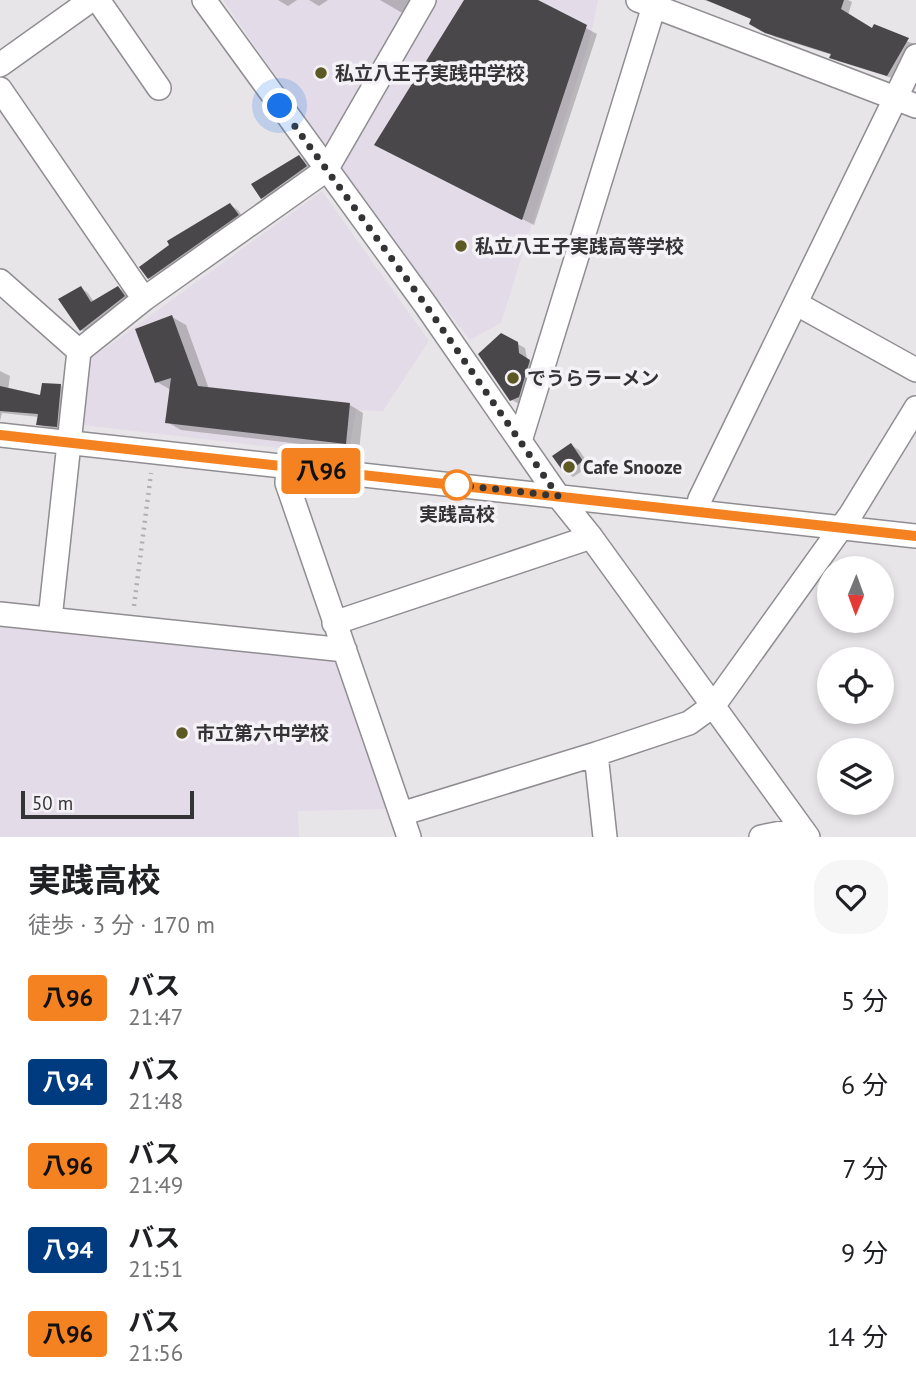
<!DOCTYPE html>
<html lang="ja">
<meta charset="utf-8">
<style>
:root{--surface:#fff;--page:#f6f6f6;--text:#202124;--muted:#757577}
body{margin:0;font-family:"PT Sans","Noto Sans JP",sans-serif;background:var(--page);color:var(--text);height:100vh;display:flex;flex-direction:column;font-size:26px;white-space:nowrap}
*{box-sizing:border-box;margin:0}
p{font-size:23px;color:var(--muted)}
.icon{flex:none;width:38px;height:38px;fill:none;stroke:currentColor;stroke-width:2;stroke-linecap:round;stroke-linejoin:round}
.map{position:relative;height:837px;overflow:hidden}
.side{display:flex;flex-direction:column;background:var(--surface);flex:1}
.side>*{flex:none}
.badge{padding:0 14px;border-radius:5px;font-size:24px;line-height:46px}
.needle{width:46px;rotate:181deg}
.tools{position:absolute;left:817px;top:556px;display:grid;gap:14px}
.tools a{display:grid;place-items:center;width:77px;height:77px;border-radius:50%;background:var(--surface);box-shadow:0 4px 10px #0003;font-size:35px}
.scale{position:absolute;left:21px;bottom:18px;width:173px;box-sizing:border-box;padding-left:7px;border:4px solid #343335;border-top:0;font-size:19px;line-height:24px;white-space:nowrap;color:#343335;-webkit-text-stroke:5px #f5f2f7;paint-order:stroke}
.you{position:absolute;width:35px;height:35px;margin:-18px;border:5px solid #fff;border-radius:50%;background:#1a73e8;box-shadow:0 0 0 10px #1a73e833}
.map>.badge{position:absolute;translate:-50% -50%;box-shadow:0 0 0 4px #fff}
.round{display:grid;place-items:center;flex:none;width:74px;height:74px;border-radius:28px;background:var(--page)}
.head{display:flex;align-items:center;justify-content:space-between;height:119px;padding:0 28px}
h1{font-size:33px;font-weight:700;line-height:52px}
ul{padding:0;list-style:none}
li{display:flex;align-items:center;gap:21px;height:84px;padding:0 28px}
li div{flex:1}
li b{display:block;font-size:26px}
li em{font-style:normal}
li .badge{min-width:77px;font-weight:700;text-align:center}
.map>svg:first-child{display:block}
.built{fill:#e3dbe7}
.shadow{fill:#0003}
.building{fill:#4a474b}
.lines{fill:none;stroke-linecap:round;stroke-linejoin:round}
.minor-casing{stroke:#8f8d91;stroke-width:26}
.path{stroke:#b1afb2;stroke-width:4.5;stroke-dasharray:2 5;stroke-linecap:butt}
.minor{stroke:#fff;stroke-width:23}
.line-casing{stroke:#fff;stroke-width:16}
.line{stroke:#f58220;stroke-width:10}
.walk{stroke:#343335;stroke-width:7;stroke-dasharray:0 12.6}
.poi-dot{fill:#5d5925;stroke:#f5f2f7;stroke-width:2.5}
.stop-dot{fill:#fff;stroke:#f58220;stroke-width:3.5}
.labels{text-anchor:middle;stroke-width:7;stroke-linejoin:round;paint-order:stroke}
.poi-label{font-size:19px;font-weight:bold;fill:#343335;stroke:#f5f2f7;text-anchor:start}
.stop-label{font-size:19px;font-weight:bold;fill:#343335;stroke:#f5f2f7}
</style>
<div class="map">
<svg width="916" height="837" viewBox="0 0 916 837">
<rect width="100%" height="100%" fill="#e8e5e9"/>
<path class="built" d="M 223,0 L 411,0 L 324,146 Z
M 435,0 L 598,0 L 591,35 L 501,323 L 470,340 L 338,170 Z
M 322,191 L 429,341 L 383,411 L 356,410 L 348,456 L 83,425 L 89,360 Z
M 0,622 L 340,658 L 387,809 L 298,811 L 299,837 L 0,837 Z"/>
<path class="shadow" d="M 278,0 L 297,0 L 288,6 Z
M 309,0 L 328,0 L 319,6 Z
M 380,0 L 412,0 L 404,14 Z
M 466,0 L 534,0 L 597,34 L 534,225 L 388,151 Z
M 704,0 L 848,0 L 852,2 L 848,15 L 873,30 L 915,44 L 895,79 L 838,61 L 831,57 L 832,55 L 775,37 L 751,23 L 753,19 L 731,9 Z
M 299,157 L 307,161 L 314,171 L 270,202 L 262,198 Z
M 230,205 L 238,210 L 245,220 L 156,282 L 149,278 Z
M 81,288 L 88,293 L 94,302 L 118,288 L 126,292 L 132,301 L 89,334 L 82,330 L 61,299 Z
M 172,317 L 186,325 L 209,389 L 350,405 L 363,413 L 359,451 L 181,430 L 167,422 L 171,390 L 157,382 Z
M 501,335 L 525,348 L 527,359 L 537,366 L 526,401 L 519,404 L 512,400 Z
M 0,371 L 10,376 L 8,390 L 42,397 L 61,386 L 68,390 L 64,430 L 46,428 L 38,424 L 39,417 L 2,413 L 0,421 Z
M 571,445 L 579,450 L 590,466 L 573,477 L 566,472 Z"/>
<path class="building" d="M 464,0 L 538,0 L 587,25 L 522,220 L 374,145 Z
M 706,0 L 844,0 L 841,9 L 872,28 L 874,24 L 909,38 L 887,76 L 829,58 L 831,54 L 765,33 L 749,24 L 751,19 Z
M 299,155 L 307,166 L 261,199 L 251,184 Z
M 230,203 L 239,215 L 148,279 L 139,267 L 169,245 L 167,241 Z
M 81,286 L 91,302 L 118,286 L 125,296 L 80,331 L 58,299 Z
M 172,315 L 198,386 L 350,403 L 346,444 L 165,423 L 171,378 L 155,383 L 135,329 Z
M 501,333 L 518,342 L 519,353 L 530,360 L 519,397 L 510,401 L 478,354 Z
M 42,383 L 61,384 L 57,427 L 36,425 L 38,414 L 0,411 L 0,386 L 40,395 Z
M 571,443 L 583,461 L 565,474 L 552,456 Z"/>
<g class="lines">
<g class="minor-casing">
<path id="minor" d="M 98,0 L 159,88
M 204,0 L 425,304 L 558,496 L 591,537 L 808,837
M 638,0 L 916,106
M 0,65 L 91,0
M 0,89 L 144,299
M 0,281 L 79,351
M 797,304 L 916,370
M 0,435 L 916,536
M 520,441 L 654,6
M 288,467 L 287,483 L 409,837
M 697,511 L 700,499 L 916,56
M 0,614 L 345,650
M 50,619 L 79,351 L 144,299 L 326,170 L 424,0
M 334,623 L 591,537
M 596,754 L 605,837
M 401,814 L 596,754 L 689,723 L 714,705 L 851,514 L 916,408
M 761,837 L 802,829"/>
</g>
<path class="path" d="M 134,606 L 151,473"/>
<use href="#minor" class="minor"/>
</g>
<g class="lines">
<g class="line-casing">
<path id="line" d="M 0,435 L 916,536"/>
</g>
<use href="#line" class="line"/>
<path class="walk" d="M 280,106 L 425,304 L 558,496 L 450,484 L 457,485"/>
</g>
<g class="poi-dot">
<circle cx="321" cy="73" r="7"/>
<circle cx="461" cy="246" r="7"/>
<circle cx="513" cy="378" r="7"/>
<circle cx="569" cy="467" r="7"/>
<circle cx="182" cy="733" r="7"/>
</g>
<circle class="stop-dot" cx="457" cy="485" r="14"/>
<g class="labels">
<g class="poi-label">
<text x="335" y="80">私立八王子実践中学校</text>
<text x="475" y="253">私立八王子実践高等学校</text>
<text x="527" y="385">でうらラーメン</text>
<text x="583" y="474">Cafe Snooze</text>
<text x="196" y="740">市立第六中学校</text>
</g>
<g class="stop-label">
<text x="457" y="521">実践高校</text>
</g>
</g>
</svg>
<div class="tools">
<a><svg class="needle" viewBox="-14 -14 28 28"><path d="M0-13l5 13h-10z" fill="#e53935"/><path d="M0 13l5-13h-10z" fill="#757577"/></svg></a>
<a><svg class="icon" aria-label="locate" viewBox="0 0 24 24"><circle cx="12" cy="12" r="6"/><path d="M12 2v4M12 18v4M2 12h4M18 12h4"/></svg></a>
<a><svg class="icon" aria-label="layers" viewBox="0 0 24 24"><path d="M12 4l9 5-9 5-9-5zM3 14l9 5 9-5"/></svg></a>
</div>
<div class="scale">50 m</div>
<div class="you" style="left:280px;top:106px"></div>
<b class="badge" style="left:321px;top:471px;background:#f58220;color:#111">八96</b>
</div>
<section class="side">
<div class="head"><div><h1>実践高校</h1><p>徒歩 · 3 分 · 170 m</p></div><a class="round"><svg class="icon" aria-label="heart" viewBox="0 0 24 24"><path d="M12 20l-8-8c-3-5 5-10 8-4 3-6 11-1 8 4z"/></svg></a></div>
<ul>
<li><span class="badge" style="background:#f58220;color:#111">八96</span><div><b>バス</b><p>21:47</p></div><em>5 分</em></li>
<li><span class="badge" style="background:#003b80;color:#fff">八94</span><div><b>バス</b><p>21:48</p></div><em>6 分</em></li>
<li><span class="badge" style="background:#f58220;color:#111">八96</span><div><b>バス</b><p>21:49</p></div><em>7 分</em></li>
<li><span class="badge" style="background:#003b80;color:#fff">八94</span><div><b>バス</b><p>21:51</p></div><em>9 分</em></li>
<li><span class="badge" style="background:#f58220;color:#111">八96</span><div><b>バス</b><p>21:56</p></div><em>14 分</em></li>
</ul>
</section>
